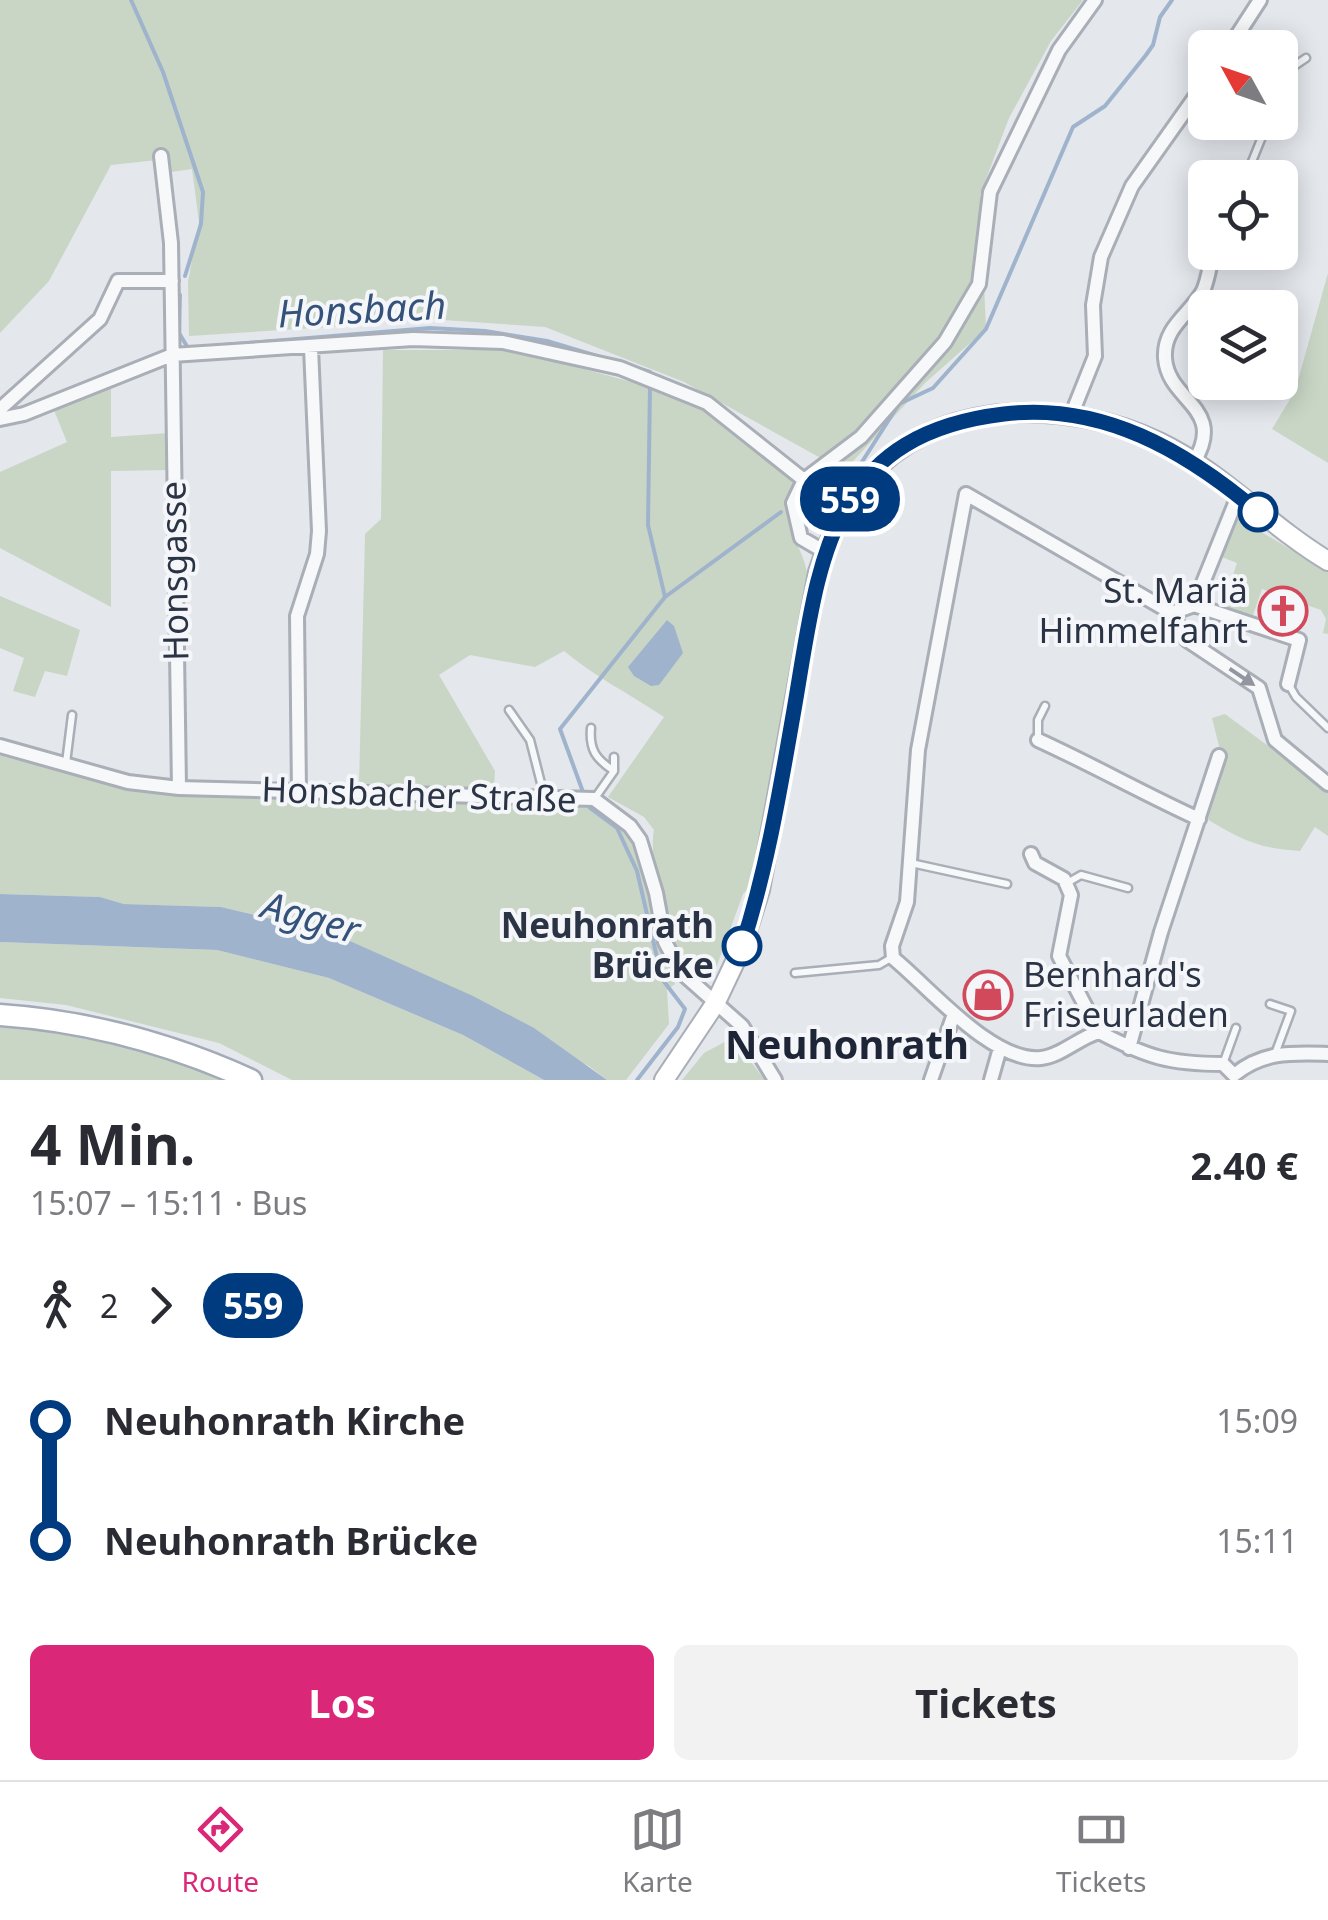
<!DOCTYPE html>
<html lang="de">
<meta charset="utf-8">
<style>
:root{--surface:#fff;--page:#f2f2f3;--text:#2b2b33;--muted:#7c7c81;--line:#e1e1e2;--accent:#db2777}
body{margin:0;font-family:"Noto Sans",sans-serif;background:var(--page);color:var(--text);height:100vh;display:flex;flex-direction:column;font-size:38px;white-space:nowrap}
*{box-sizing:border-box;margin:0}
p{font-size:32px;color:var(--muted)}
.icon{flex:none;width:55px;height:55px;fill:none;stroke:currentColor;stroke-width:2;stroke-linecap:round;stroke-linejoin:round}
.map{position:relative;height:1080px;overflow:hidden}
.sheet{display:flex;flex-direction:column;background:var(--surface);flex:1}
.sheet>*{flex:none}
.badge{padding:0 20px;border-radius:32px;font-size:35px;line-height:65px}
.needle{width:65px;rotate:310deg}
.controls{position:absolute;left:1188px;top:30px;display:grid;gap:20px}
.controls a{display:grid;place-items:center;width:110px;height:110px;border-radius:15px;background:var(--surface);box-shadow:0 5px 25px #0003;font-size:50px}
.map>.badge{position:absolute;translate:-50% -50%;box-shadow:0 0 0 5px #fff}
.legs{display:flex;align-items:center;gap:15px;height:110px;padding:0 30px;font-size:32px}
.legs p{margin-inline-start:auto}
.summary{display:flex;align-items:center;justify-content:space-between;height:170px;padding:0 30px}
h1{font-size:55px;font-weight:700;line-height:75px}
.cta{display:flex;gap:20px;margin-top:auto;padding:20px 30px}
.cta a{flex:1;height:115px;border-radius:15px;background:var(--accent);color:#fff;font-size:40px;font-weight:700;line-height:115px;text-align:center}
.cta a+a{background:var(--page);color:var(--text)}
ul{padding:0 30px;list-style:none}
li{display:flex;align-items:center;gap:35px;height:120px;font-size:38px}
li i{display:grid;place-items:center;width:15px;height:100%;margin:0 12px;background:currentColor}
li i::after{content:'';width:25px;height:25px;margin:-12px;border:8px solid;border-radius:50%;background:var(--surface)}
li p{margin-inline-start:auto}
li:first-child i{background:linear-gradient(#0000 50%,currentColor 0)}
li:last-child i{background:linear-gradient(currentColor 50%,#0000 0)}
.tabs{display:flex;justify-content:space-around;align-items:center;height:140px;border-top:2px solid var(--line);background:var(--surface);font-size:28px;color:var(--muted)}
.tabs a{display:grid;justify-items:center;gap:5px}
.tabs .active{color:var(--accent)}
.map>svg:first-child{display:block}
.green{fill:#c9d6c5}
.water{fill:#9fb4cc}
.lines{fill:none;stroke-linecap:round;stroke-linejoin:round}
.stream{stroke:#9fb4cc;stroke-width:4}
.lane-casing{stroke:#a9aeb7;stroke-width:11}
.street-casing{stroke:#a9aeb7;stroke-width:18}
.secondary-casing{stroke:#a9aeb7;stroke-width:22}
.primary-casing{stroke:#a3abb8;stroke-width:25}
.lane{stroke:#f7f8fa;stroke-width:6}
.street{stroke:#f7f8fa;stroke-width:12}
.secondary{stroke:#fff;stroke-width:18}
.primary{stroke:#fff;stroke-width:20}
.oneway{fill:#9196a0}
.line-1-casing{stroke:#fff;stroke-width:22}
.line-1{stroke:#003b80;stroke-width:15}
.stop-1-dot{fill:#fff;stroke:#003b80;stroke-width:5}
.labels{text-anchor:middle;stroke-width:8;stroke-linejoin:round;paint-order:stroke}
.street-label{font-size:35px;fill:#2b3445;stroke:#f4f6f9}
.poi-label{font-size:35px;fill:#2b3445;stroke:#f4f6f9;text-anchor:end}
.stop-label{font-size:35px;font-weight:bold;fill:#2b3445;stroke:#f4f6f9;text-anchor:end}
.water-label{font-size:38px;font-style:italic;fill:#34527a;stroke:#f4f6f9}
.quarter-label{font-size:40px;font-weight:bold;fill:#1d2536;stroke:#f4f6f9}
</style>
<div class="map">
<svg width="1328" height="1080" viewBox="0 0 1328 1080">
<rect width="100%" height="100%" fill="#e4e7ec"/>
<path class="green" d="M 0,0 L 1083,0 L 1051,41 L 1009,118 L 980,195 L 986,329 L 925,383 L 844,471 L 684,382 L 545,327 L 414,318 L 407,299 L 382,301 L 376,324 L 189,336 L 188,282 L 199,222 L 192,169 L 171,172 L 157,160 L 111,165 L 49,281 L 0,333 Z
M 1328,273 L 1328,463 L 1272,429 L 1295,391 Z
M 383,350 L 513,350 L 643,385 L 644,377 L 705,405 L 797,480 C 793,490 786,501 787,511 C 788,536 809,557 807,581 L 754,882 L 743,894 L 715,971 L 707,975 C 699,972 691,970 686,963 C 666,937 648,861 654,830 L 644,817 L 608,797 L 664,717 C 630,694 595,677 564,651 L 535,667 L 470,655 L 439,675 L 495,771 L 494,788 L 359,786 L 365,534 L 381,519 Z
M 111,385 L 111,437 L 168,433 L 168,470 L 111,471 L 111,607 L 0,548 L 0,472 L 67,442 L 53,408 Z
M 1236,517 L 1328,571 L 1328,634 L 1323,633 L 1326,619 L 1321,610 L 1262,589 L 1251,621 L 1221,610 L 1237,563 L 1219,556 Z
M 0,596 L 80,630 L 67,676 L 45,671 L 35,697 L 13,691 L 24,658 L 0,648 Z
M 1225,714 L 1328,790 L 1328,836 L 1315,827 L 1300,851 C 1258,849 1238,838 1202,816 L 1222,758 L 1212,718 Z
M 0,752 L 109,783 L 571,804 L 586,808 L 594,804 L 625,827 L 642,864 L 675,984 L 667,990 L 669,1024 L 626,1080 L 607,1080 L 589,1066 L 332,933 L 221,907 L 124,904 L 100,897 L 0,894 Z
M 0,942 L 217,950 L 329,978 L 463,1035 L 544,1080 L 292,1080 L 219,1043 L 66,1005 L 0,998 Z
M 0,1025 L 108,1040 L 228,1080 L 0,1080 Z
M 732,1038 L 765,1080 L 682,1080 L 704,1053 Z"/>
<path class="water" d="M 667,620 L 674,626 L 683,653 L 659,685 L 651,686 L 634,676 L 628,667 Z
M 0,894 L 100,897 L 124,904 L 221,907 L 332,933 L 473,996 L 534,1028 L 607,1080 L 544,1080 L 463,1035 L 329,978 L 217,950 L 0,942 Z"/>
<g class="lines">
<path class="stream" d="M 131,0 L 163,72 L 203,192 L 201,224 L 185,276
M 180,295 L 179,333 L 188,348 L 430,328 L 485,331 L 547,341 L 650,372
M 806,506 L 824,499 L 860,465 L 899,404 L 933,388 L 986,329 L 1073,127 L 1105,106 L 1146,55 L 1153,45 L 1160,17 L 1172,0
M 665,597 L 781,512
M 583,792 L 560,729 L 665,597 L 648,525 L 650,386
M 590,808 L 617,828 L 637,871 L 662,979 L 685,1009 L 678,1027 L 637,1080"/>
<g class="lane-casing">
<path id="lane" d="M 1281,75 L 1306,58
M 1280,94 L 1281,75
M 1249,169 L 1268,122
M 1289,685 L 1296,697 L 1328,728
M 509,710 L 530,740 L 544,795
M 591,728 C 589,750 596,759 614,771
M 1038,738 L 1038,720 L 1045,706
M 66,763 L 72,715
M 595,798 L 614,771 L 614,757
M 911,863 L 1007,884
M 1067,883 L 1081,875 L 1128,888
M 795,973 L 879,965 L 891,958
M 1270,1004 L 1291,1011 L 1275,1054
M 1223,1064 L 1236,1028"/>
</g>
<g class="street-casing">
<path id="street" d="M 1229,48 L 1260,0
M 161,156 L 171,243 L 179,788
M 0,409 L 100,319 L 118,281 L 172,281
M 1071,416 L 1095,356 L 1093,305 L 1101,257 L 1132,186 L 1205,83
M 0,419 L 24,414 L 172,355 L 413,339 L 503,342 L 620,368 L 707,403 L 804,480
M 1194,462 C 1227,407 1168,402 1165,358 C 1163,327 1190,314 1203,291 C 1208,280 1210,264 1213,252
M 825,552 L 801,538 L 793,503 L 804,480 L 861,437 L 945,342 L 979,284 L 990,192 L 1059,50 L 1095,0
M 1194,605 L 1238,496
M 1172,613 L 1194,605 L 1299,640 L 1288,684
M 1038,740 C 1093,765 1144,794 1199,819
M 0,746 L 128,782 L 179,788 L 594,799 L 630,826 L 640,840 L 656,893 L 665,942 L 681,972 L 742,1026 L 775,1080
M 1328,784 L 1275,740 L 1259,688 L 1187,640 L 1172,613 L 966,494 L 918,750 L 907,902 L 892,946 L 893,958 C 928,986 992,1063 1041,1058 C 1061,1056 1080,1037 1099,1032 C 1147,1057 1169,1064 1223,1064 L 1234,1075 C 1263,1051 1292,1053 1328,1054
M 299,792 L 297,616 L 317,554 L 319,531 L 311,348
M 1031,854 L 1035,863 L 1064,879 L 1071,895 L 1059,956 L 1099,1032
M 1129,1048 L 1161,932 L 1219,756
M 931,1080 L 954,1014
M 991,1080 L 1000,1048"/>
</g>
<g class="secondary-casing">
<path id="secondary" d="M 664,1080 L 715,1004 L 742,947 L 760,890 L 818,572 C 831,533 848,495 878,467 C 952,397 1073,401 1159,442 C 1222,472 1269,526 1328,561"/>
</g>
<g class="primary-casing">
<path id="primary" d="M 0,1015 C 87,1021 172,1044 251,1080"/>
</g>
<use href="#lane" class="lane"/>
<use href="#street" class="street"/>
<use href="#secondary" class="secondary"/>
<use href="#primary" class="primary"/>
</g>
<defs><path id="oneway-solid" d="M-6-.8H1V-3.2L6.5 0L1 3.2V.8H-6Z" transform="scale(2.5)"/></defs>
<use class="oneway" href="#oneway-solid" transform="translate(1242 677) rotate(34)"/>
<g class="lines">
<g class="line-1-casing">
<path id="line-1" d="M 742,946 C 767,869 780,790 794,710 C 819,566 825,435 1004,414 C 1102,402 1186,451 1258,512"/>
</g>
<use href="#line-1" class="line-1"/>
</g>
<defs>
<g id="church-ring" transform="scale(2.5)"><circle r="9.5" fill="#f4f6f9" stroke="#d1495b" stroke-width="1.5"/><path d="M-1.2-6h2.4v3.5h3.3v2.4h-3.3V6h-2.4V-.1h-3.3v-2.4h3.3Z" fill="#d1495b"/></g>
<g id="shop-ring" transform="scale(2.5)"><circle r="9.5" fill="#f4f6f9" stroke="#d1495b" stroke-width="1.5"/><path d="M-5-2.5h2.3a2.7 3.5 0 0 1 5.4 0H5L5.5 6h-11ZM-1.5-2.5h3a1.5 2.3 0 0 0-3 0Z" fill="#d1495b"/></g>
</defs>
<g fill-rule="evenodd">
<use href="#church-ring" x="1283" y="611"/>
<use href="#shop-ring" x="988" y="995"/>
</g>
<g class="stop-1-dot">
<circle cx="1258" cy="512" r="18"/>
<circle cx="742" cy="946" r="18"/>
</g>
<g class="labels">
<g class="street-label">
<text transform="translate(175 571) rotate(-91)" y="12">Honsgasse</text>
<text transform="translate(419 795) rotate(2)" y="12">Honsbacher Straße</text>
</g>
<g class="poi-label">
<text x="1248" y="603">St. Mariä<tspan x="1248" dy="40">Himmelfahrt</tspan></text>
<text x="1023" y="987" text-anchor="start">Bernhard's<tspan x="1023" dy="40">Friseurladen</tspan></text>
</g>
<g class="stop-label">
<text x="714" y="938">Neuhonrath<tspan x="714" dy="40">Brücke</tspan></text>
</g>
<g class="water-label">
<text transform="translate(362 310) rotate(-3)" y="13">Honsbach</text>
<text transform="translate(311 918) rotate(16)" y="13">Agger</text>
</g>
<g class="quarter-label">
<text x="847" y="1059">Neuhonrath</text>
</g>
</g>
</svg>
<div class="controls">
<a><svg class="needle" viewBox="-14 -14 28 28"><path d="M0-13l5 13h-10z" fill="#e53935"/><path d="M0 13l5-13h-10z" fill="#7c7c81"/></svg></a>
<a><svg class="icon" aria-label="locate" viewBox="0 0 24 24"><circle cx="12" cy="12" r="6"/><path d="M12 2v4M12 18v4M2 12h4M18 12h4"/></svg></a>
<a><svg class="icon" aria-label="layers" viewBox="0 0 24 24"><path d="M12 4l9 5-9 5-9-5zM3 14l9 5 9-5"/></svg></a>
</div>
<b class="badge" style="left:850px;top:499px;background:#003b80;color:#fff">559</b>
</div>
<section class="sheet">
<div class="summary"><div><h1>4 Min.</h1><p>15:07 – 15:11 · Bus</p></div><b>2.40 €</b></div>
<div class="legs"><svg class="icon" aria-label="walk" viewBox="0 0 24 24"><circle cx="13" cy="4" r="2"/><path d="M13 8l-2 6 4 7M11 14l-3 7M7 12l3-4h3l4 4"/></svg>2<svg class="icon" aria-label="forward" viewBox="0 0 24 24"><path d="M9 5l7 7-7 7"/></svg><b class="badge" style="background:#003b80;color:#fff">559</b></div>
<ul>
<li><i style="color:#003b80"></i><b>Neuhonrath Kirche</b><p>15:09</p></li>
<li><i style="color:#003b80"></i><b>Neuhonrath Brücke</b><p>15:11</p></li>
</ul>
<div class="cta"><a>Los</a><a>Tickets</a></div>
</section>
<nav class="tabs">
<a class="active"><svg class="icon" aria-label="directions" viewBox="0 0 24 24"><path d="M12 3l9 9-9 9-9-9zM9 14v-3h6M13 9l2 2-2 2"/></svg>Route</a>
<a><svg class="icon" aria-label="map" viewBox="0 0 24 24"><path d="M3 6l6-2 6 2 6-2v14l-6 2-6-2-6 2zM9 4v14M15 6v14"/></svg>Karte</a>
<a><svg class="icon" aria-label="tickets" viewBox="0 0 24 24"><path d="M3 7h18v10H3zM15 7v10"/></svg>Tickets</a>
</nav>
